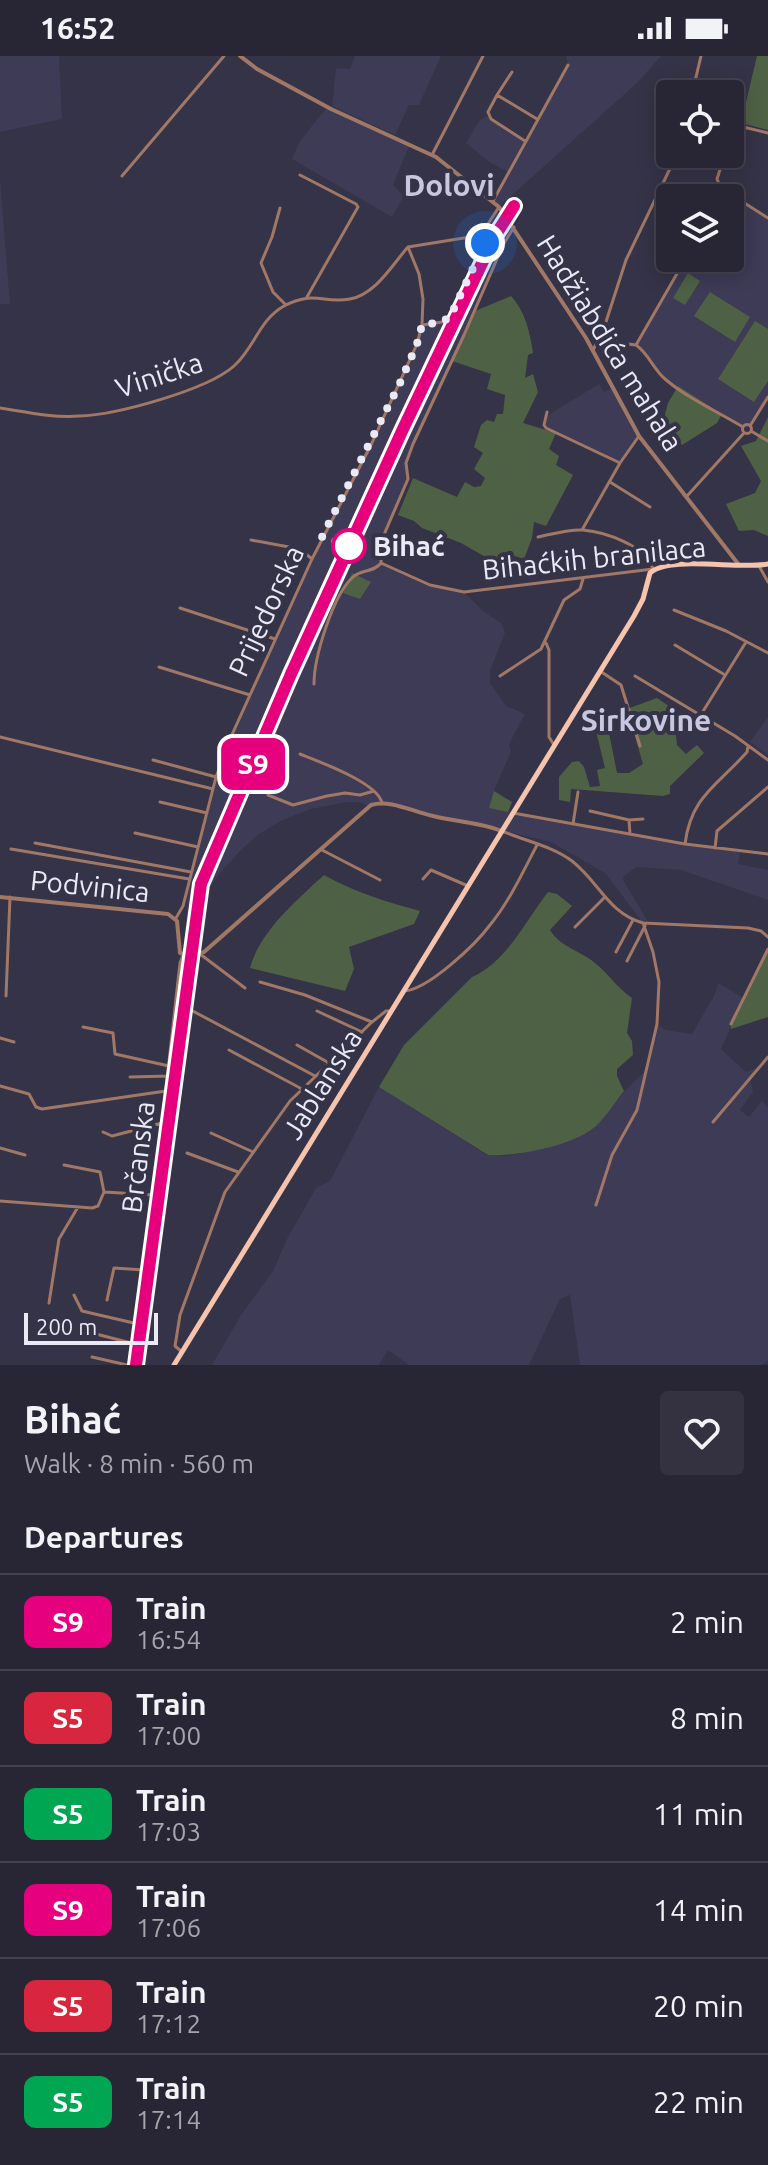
<!DOCTYPE html>
<meta charset="utf-8">
<style>
:root{--surface:#282635;--page:#343241;--text:#f1f3f6;--muted:#a5a5ad;--line:#444350}
body{margin:0;font-family:Ubuntu,sans-serif;background:var(--page);color:var(--text);height:100vh;display:flex;flex-direction:column;font-size:30px;white-space:nowrap}
*{box-sizing:border-box;margin:0}
p{font-size:26px;color:var(--muted)}
.icon{flex:none;width:44px;height:44px;fill:none;stroke:currentColor;stroke-width:2;stroke-linecap:round;stroke-linejoin:round}
.map{position:relative;height:1309px;overflow:hidden}
.sheet{display:flex;flex-direction:column;background:var(--surface);flex:1}
.sheet>*{flex:none}
.badge{padding:0 16px;border-radius:12px;font-size:28px;line-height:52px}
.controls{position:absolute;left:656px;top:24px;display:grid;gap:16px}
.controls a{display:grid;place-items:center;width:88px;height:88px;border-radius:8px;background:var(--surface);box-shadow:0 4px 20px #0003,0 0 0 2px var(--line);font-size:40px}
.scale{position:absolute;left:24px;bottom:20px;width:134px;box-sizing:border-box;padding-left:8px;border:4px solid #eae9f6;border-top:0;font-size:22px;line-height:28px;white-space:nowrap;color:#eae9f6;-webkit-text-stroke:6px #353347;paint-order:stroke}
.you{position:absolute;width:40px;height:40px;margin:-20px;border:6px solid #fff;border-radius:50%;background:#1a73e8;box-shadow:0 0 0 12px #1a73e833}
.map>.badge{position:absolute;translate:-50% -50%;box-shadow:0 0 0 4px #fff}
h2{padding:0 24px;font-size:30px;line-height:72px}
.round{display:grid;place-items:center;flex:none;width:84px;height:84px;border-radius:8px;background:var(--page)}
.headline{display:flex;align-items:center;justify-content:space-between;height:136px;padding:0 24px}
h1{font-size:38px;font-weight:600;line-height:60px}
ul{padding:0;list-style:none}
li{display:flex;align-items:center;gap:24px;height:96px;padding:0 24px;border-top:2px solid var(--line)}
li div{flex:1}
li b{display:block;font-size:30px}
li em{font-style:normal}
li .badge{min-width:88px;font-weight:700;text-align:center}
.status{display:flex;justify-content:space-between;align-items:center;height:56px;padding:0 40px;background:var(--surface);direction:ltr}
.status svg{height:22px;fill:currentColor}
.map>svg:first-child{display:block}
.built{fill:#3d3b55}
.green{fill:#4f6145}
.lines{fill:none;stroke-linecap:round;stroke-linejoin:round}
.minor{stroke:#a17866;stroke-width:3}
.tertiary{stroke:#a17866;stroke-width:4}
.primary{stroke:#f6c3ad;stroke-width:5}
.rail{stroke:#b9b8c7;stroke-width:2;stroke-dasharray:14 14;stroke-linecap:butt}
.line-casing{stroke:#fff;stroke-width:18}
.line{stroke:#e6007e;stroke-width:12}
.walk{stroke:#eae9f6;stroke-width:8;stroke-dasharray:0 14.4}
.stop-dot{fill:#fff;stroke:#e6007e;stroke-width:4}
.labels{text-anchor:middle;stroke-width:8;stroke-linejoin:round;paint-order:stroke}
.street-label{font-size:28px;fill:#eae9f6;stroke:#353347}
.stop-label{font-size:28px;font-weight:bold;fill:#eae9f6;stroke:#353347;text-anchor:start}
.neighbourhood-label{font-size:30px;font-weight:bold;fill:#c9c7e0;stroke:#353347}
</style>
<div class="status"><b>16:52</b><svg viewBox="0 0 49 12"><path d="M0 12V9h3v3zM5 12V6h3v6zM10 12V3h3v9zM15 12V0h3v12zM26 1h20v11H26zM47 4h2v5h-2z"/></svg></div>
<div class="map">
<svg width="768" height="1309" viewBox="0 0 768 1309">
<rect width="100%" height="100%" fill="#353347"/>
<path class="built" d="M 0,0 L 59,0 L 62,63 L 0,76 Z
M 355,0 L 441,0 L 419,49 L 409,49 L 395,79 L 332,50 L 336,12 L 350,13 Z
M 566,0 L 661,0 L 637,27 L 500,150 L 514,171 L 507,181 L 406,407 L 408,420 L 383,481 L 381,507 L 430,529 L 464,536 L 483,555 L 501,567 L 505,577 L 490,615 L 490,627 L 506,650 L 525,658 L 509,688 L 511,696 L 495,732 L 490,752 L 630,778 L 740,795 L 738,808 L 768,814 L 768,844 L 681,814 L 637,811 L 624,820 L 623,824 L 649,867 L 643,867 L 605,817 L 551,786 L 382,747 L 368,751 L 363,747 L 348,746 L 310,753 L 281,765 L 259,778 L 241,794 L 219,818 L 211,830 L 206,843 L 195,899 L 183,899 L 189,823 L 213,733 L 230,683 L 312,503 L 410,306 L 422,269 L 447,264 L 485,187 L 486,174 L 499,151 L 493,145 L 508,116 L 489,106 L 466,87 L 480,64 L 488,60 L 526,85 L 568,9 Z
M 327,51 L 410,88 L 393,129 L 404,140 L 392,161 L 292,103 L 300,85 Z
M 0,124 L 10,248 L 0,248 Z
M 721,132 L 768,162 L 768,340 L 746,373 L 668,326 L 636,289 L 686,202 L 730,202 L 730,142 L 716,142 Z
M 599,328 L 604,336 L 613,332 L 639,380 L 620,407 L 545,371 L 545,361 Z
M 768,661 L 768,699 L 750,686 Z
M 718,927 L 744,942 L 721,993 L 746,1016 L 759,1011 L 750,1021 L 753,1036 L 740,1054 L 749,1061 L 762,1045 L 768,1051 L 768,1305 L 761,1309 L 580,1309 L 570,1239 L 560,1243 L 529,1309 L 409,1309 L 388,1294 L 379,1309 L 212,1309 L 241,1259 L 273,1215 L 288,1181 L 316,1132 L 330,1125 L 379,1031 L 487,1099 L 507,1100 L 573,1083 L 592,1074 L 624,1036 L 648,1012 L 657,968 L 666,974 L 692,978 L 714,940 Z"/>
<path class="green" d="M 757,0 L 768,0 L 768,74 L 730,64 L 730,42 L 746,46 Z
M 688,217 L 700,225 L 685,249 L 673,242 Z
M 710,236 L 750,261 L 735,286 L 694,260 Z
M 511,240 C 525,255 530,276 533,297 L 528,299 L 525,322 L 533,318 L 538,336 L 523,367 L 556,377 L 549,393 L 559,400 L 556,409 L 573,419 L 546,470 L 534,466 L 532,482 L 524,503 L 503,496 L 496,507 L 461,487 L 422,472 L 414,465 L 398,459 L 413,422 L 457,441 L 465,426 L 474,431 L 481,430 L 485,422 L 474,413 L 483,397 L 474,391 L 481,369 L 487,364 L 494,366 L 497,358 L 503,358 L 505,339 L 487,333 L 491,318 L 452,305 L 475,255 Z
M 755,265 L 768,273 L 768,325 L 754,346 L 718,323 Z
M 678,330 L 722,358 L 717,367 L 682,389 L 663,366 L 668,347 Z
M 768,361 L 768,480 L 754,474 L 739,475 L 726,448 L 755,437 L 761,425 L 741,390 L 756,385 Z
M 352,517 L 371,526 L 360,543 L 343,537 Z
M 657,642 L 673,653 L 677,689 L 686,698 L 697,689 L 704,697 L 670,730 L 670,738 L 663,740 L 571,733 L 570,746 L 559,744 L 559,721 L 572,706 L 579,705 L 584,711 L 590,731 L 600,730 L 597,714 L 605,712 L 596,675 L 608,672 L 617,717 L 629,717 L 643,708 L 627,653 Z
M 494,735 L 512,746 L 508,756 L 489,752 Z
M 324,819 C 354,836 387,846 420,855 L 414,868 L 349,891 L 354,913 L 345,935 L 250,912 C 260,875 297,844 324,819 Z
M 548,836 L 557,838 L 572,850 L 550,874 C 560,891 581,895 595,907 C 609,918 617,932 632,942 L 627,977 L 632,985 L 633,999 L 617,1013 L 617,1020 L 624,1035 C 614,1047 604,1065 591,1074 C 569,1090 515,1101 488,1099 L 379,1031 L 404,989 L 472,921 C 506,907 526,864 548,836 Z
M 768,893 L 768,961 L 731,973 L 731,968 Z"/>
<g class="lines">
<path class="minor" d="M 692,38 L 701,0
M 497,39 L 512,16
M 730,84 L 735,69 L 768,77
M 525,85 L 491,63 L 488,56 L 497,39 L 537,63
M 432,99 L 483,0
M 300,119 L 356,148 L 358,151 L 307,241
M 122,120 L 224,0
M 721,132 L 717,123 L 725,98
M 716,142 L 721,132 L 768,162
M 493,145 L 568,9
M 280,152 L 272,181 L 261,207 L 273,236 L 286,249
M 422,269 L 442,266 L 450,261 L 485,187 L 486,175
M 604,276 L 619,287 L 636,289
M 636,289 C 649,298 653,313 665,323 C 687,342 718,356 743,371
M 636,289 L 686,202
M 593,294 L 603,275 L 626,204 L 677,98
M 0,352 C 26,356 52,362 79,360 C 116,359 207,334 234,310 C 255,291 259,264 284,250 C 316,234 322,248 350,243 C 376,238 392,209 408,191 L 470,181 L 482,177 L 499,151
M 547,356 L 544,369 L 546,372 L 620,407
M742.5 373a4.5 4.5 0 1 1 9 0a4.5 4.5 0 1 1-9 0Z
M 750,370 L 768,341
M 751,375 L 768,385
M 610,426 L 650,451
M 687,440 L 744,377
M 582,474 L 620,407 L 639,380
M 251,484 L 300,493 L 312,503
M 381,506 L 383,481 L 408,423 L 406,407 L 413,388 L 464,279 L 503,189 L 514,171
M 381,507 L 430,529 L 464,536 L 653,513 C 646,490 606,476 583,474 C 569,473 552,478 538,481
M 759,510 L 768,526
M 180,552 L 275,583
M 674,554 L 726,575 L 768,597
M 546,587 L 549,594 L 549,681 L 554,689
M 675,589 L 725,619
M 159,611 L 250,639
M 600,615 L 621,629 L 640,690
M 500,620 L 541,593 L 564,544 L 580,533 L 583,523
M 635,620 L 735,680 L 768,704
M 314,628 C 314,601 333,539 353,521 C 362,513 373,517 381,507
M 702,657 L 746,586
M 0,681 L 213,733
M 300,698 C 320,706 378,727 382,747
M 153,704 L 216,721
M 272,726 L 268,739 L 293,749 L 327,740 L 345,737 L 360,739 L 374,735
M 160,746 L 207,757
M 590,755 L 629,764 L 643,763
M 513,757 L 685,788 L 768,798
M 629,764 L 630,778
M 573,768 L 578,736
M 502,775 C 525,785 552,790 572,805 C 599,826 609,858 643,867 L 748,872 L 761,875 L 768,881
M 135,777 L 198,791
M 35,787 L 191,816
M 685,788 C 691,740 718,729 747,696 L 748,690
M 715,792 L 717,775 L 768,731
M 11,793 L 189,823
M 322,794 L 380,824
M 423,823 L 431,814 L 468,830
M 176,862 L 183,850 L 216,721 L 230,683 L 312,503 L 371,389 L 417,288 L 422,269 L 423,243 L 419,218 L 408,191
M 575,871 L 605,841
M 616,896 L 633,864
M 200,898 L 245,932
M 195,899 L 188,945 L 189,953 L 315,1020
M 627,905 L 645,870
M 260,926 L 305,939 L 372,966
M 403,935 C 427,935 476,888 490,869 C 509,846 523,816 537,789
M 6,940 L 10,841
M 317,955 L 362,976
M 731,968 L 768,893
M 83,971 L 113,977 L 115,998 L 169,1010
M 0,982 L 14,986
M 297,989 L 329,1007
M 229,994 L 302,1033
M 130,1021 L 168,1020
M 0,1030 L 29,1038 L 36,1051 L 42,1053 L 166,1035
M 713,1066 L 768,1001
M 103,1076 L 112,1080 L 162,1067
M 211,1077 L 253,1096
M 0,1092 L 25,1099
M 187,1097 L 238,1116
M 64,1109 L 100,1116 L 104,1136
M 0,1145 L 92,1152 L 98,1150 L 104,1136 L 154,1139
M 596,1149 L 612,1099 L 637,1054 L 657,968 L 659,926 L 653,896 L 643,867
M 74,1239 L 82,1255 L 138,1268
M 107,1244 L 114,1212 L 144,1214
M 49,1247 L 59,1183 L 78,1151
M 96,1278 L 135,1288
M 182,1296 L 175,1290 L 180,1259 L 225,1136 L 290,1045 L 372,966 L 386,955 L 390,955
M 92,1301 L 127,1309
M 131,1309 L 154,1139 L 180,907 L 183,899"/>
<path class="tertiary" d="M 240,0 L 257,13 L 331,53 L 436,101 L 499,151 L 586,282 L 639,380 L 739,509
M 0,841 L 168,858 L 177,865 L 180,897 L 190,900 L 204,896 L 371,749 C 391,743 413,756 433,760 C 457,766 479,766 502,775"/>
<path class="primary" d="M 174,1309 L 634,560 L 643,543 L 650,517 C 669,499 740,514 768,508"/>
<path class="rail" d="M 136,1309 L 201,828 L 272,661 L 403,373 L 495,180 L 514,150"/>
</g>
<g class="lines">
<g class="line-casing">
<path id="line" d="M 136,1309 L 201,828 L 291,618 L 403,373 L 495,180 L 514,150"/>
</g>
<use href="#line" class="line"/>
<path class="walk" d="M 349,490 L 322,481 L 400,327 L 417,288 L 422,269 L 442,266 L 450,261 L 485,187"/>
</g>
<circle class="stop-dot" cx="349" cy="490" r="16"/>
<g class="labels">
<g class="street-label">
<text transform="translate(610 287) rotate(58)" y="10">Hadžiabdića mahala</text>
<text transform="translate(159 319) rotate(-18)" y="10">Vinička</text>
<text transform="translate(594 502) rotate(-6)" y="10">Bihaćkih branilaca</text>
<text transform="translate(266 555) rotate(-65)" y="10">Prijedorska</text>
<text transform="translate(90 830) rotate(6)" y="10">Podvinica</text>
<text transform="translate(322 1028) rotate(-58)" y="10">Jablanska</text>
<text transform="translate(138 1101) rotate(-83)" y="10">Brčanska</text>
</g>
<g class="stop-label">
<text x="373" y="500">Bihać</text>
</g>
<g class="neighbourhood-label">
<text x="449" y="140">Dolovi</text>
<text x="646" y="675">Sirkovine</text>
</g>
</g>
</svg>
<div class="controls">
<a><svg class="icon" aria-label="locate" viewBox="0 0 24 24"><circle cx="12" cy="12" r="6"/><path d="M12 2v4M12 18v4M2 12h4M18 12h4"/></svg></a>
<a><svg class="icon" aria-label="layers" viewBox="0 0 24 24"><path d="M12 4l9 5-9 5-9-5zM3 14l9 5 9-5"/></svg></a>
</div>
<div class="scale">200 m</div>
<div class="you" style="left:485px;top:187px"></div>
<b class="badge" style="left:253px;top:708px;background:#e6007e;color:#fff">S9</b>
</div>
<section class="sheet">
<div class="headline"><div><h1>Bihać</h1><p>Walk · 8 min · 560 m</p></div><a class="round"><svg class="icon" aria-label="heart" viewBox="0 0 24 24"><path d="M12 20l-8-8c-3-5 5-10 8-4 3-6 11-1 8 4z"/></svg></a></div>
<h2>Departures</h2>
<ul>
<li><span class="badge" style="background:#e6007e;color:#fff">S9</span><div><b>Train</b><p>16:54</p></div><em>2 min</em></li>
<li><span class="badge" style="background:#d7263d;color:#fff">S5</span><div><b>Train</b><p>17:00</p></div><em>8 min</em></li>
<li><span class="badge" style="background:#00a651;color:#fff">S5</span><div><b>Train</b><p>17:03</p></div><em>11 min</em></li>
<li><span class="badge" style="background:#e6007e;color:#fff">S9</span><div><b>Train</b><p>17:06</p></div><em>14 min</em></li>
<li><span class="badge" style="background:#d7263d;color:#fff">S5</span><div><b>Train</b><p>17:12</p></div><em>20 min</em></li>
<li><span class="badge" style="background:#00a651;color:#fff">S5</span><div><b>Train</b><p>17:14</p></div><em>22 min</em></li>
</ul>
</section>
